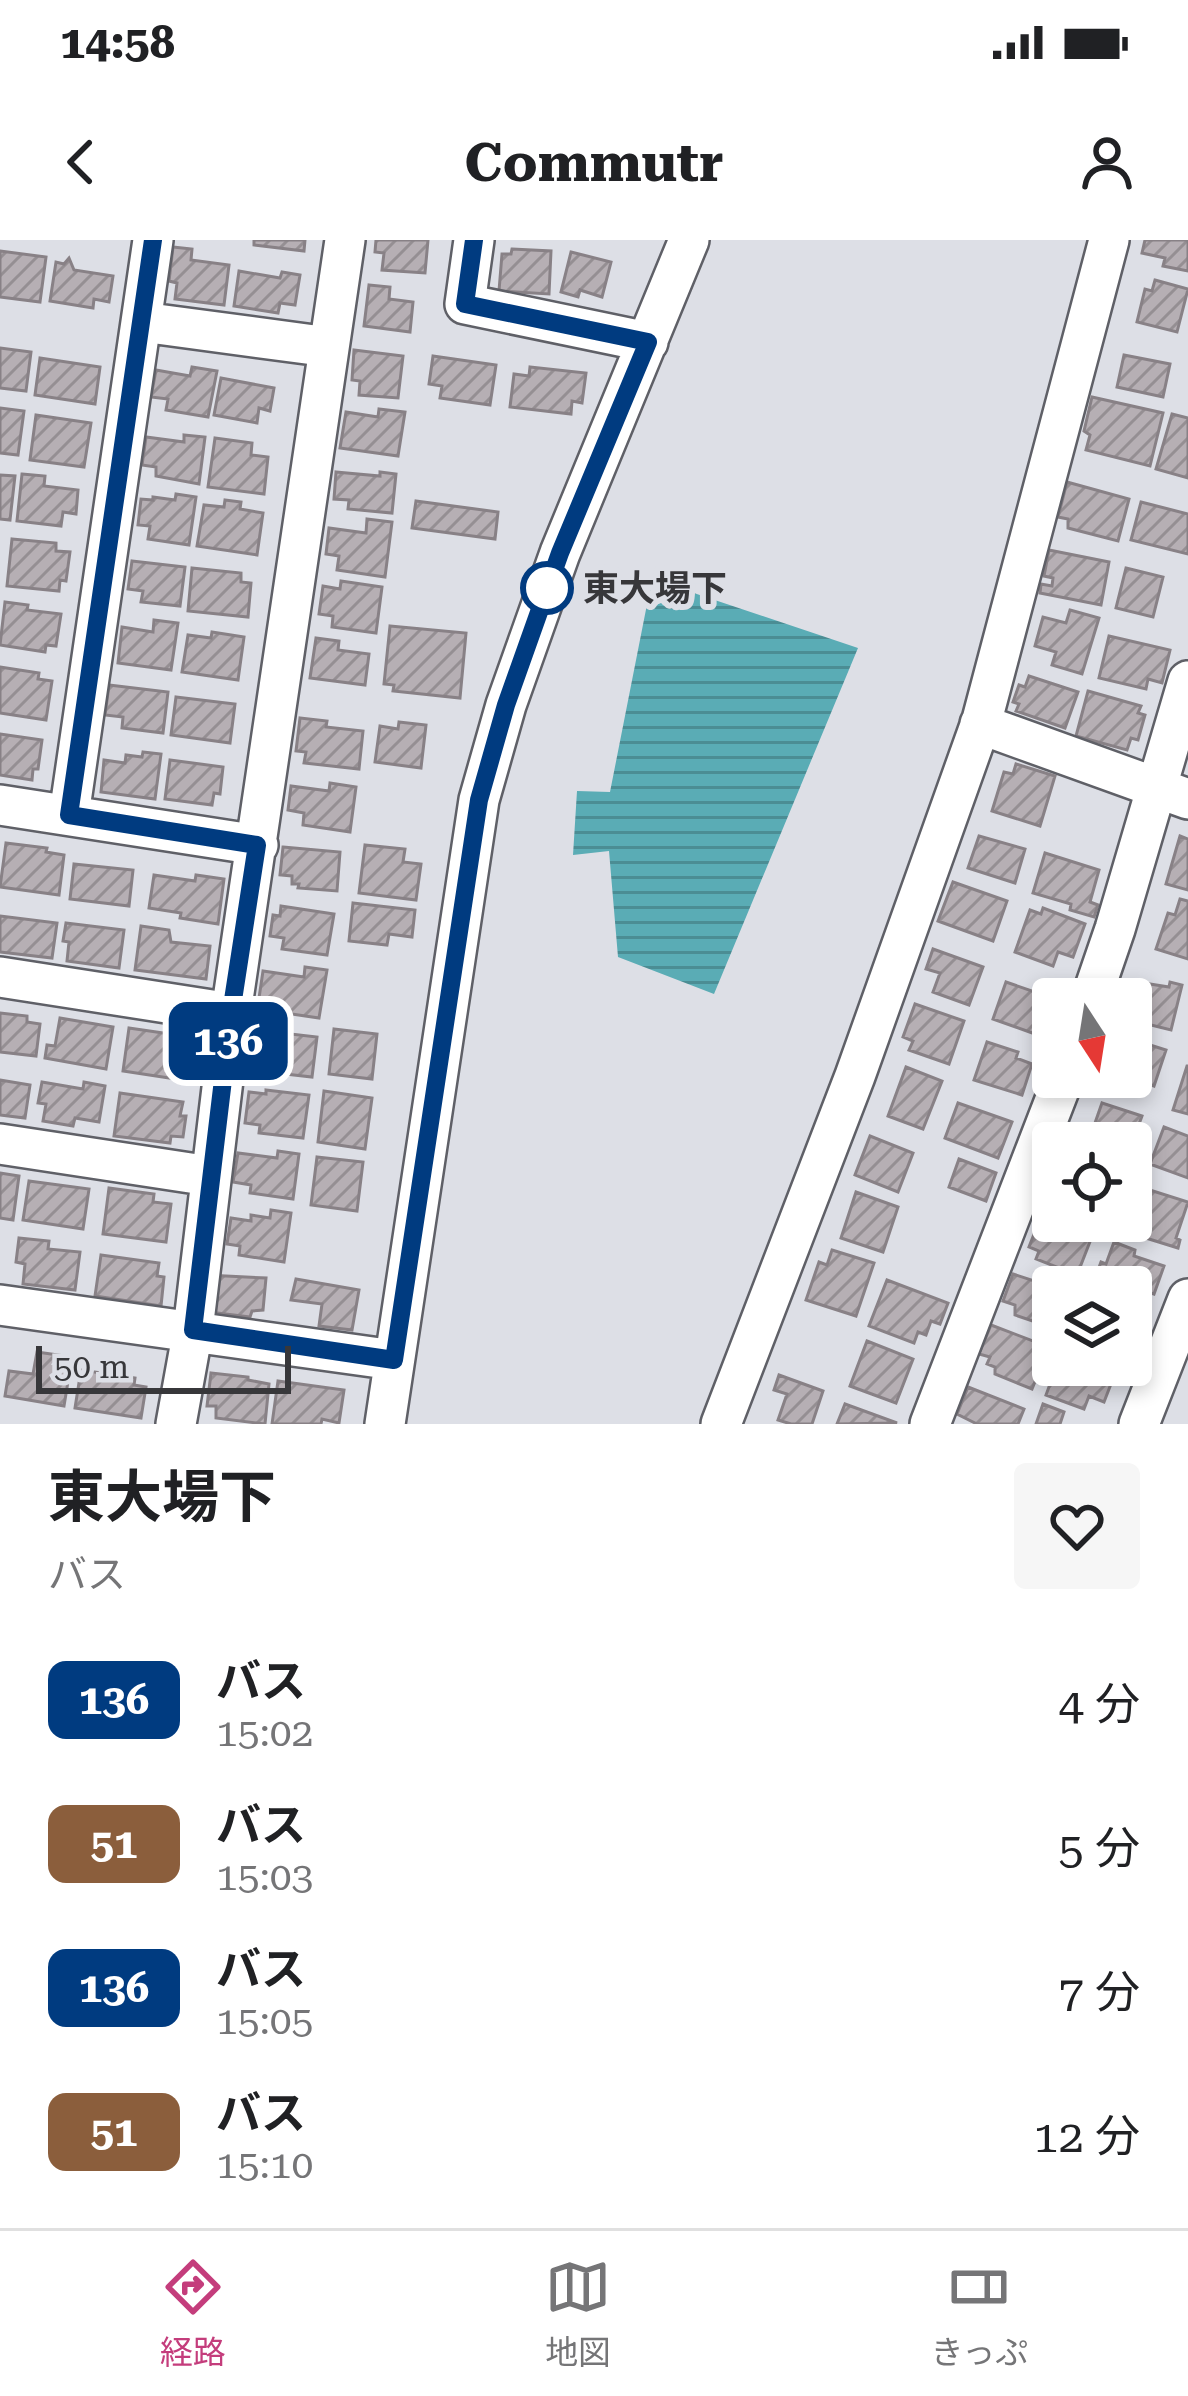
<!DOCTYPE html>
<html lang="ja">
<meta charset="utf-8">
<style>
:root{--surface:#fff;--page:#f6f6f6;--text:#202124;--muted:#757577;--line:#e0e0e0;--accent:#c43d7c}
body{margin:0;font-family:"Roboto Serif","Noto Sans JP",serif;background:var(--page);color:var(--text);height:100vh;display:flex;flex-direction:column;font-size:45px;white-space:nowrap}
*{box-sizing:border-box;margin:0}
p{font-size:39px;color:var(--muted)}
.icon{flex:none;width:66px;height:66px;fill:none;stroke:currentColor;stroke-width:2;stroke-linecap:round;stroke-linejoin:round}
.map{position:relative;height:1184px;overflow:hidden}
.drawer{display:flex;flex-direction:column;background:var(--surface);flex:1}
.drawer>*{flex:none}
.badge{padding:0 24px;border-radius:18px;font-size:42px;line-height:78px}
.needle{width:78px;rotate:168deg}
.fabs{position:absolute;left:1032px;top:738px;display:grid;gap:24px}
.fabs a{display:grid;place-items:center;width:120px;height:120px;border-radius:12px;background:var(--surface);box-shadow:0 6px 18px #0003;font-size:60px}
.scale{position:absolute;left:36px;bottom:30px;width:255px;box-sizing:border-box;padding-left:12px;border:6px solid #37373a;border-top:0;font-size:33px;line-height:42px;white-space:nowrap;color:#37373a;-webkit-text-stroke:9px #dddfe6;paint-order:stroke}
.map>.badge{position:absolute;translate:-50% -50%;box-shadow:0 0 0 6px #fff}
.round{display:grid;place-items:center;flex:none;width:126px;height:126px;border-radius:12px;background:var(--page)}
.summary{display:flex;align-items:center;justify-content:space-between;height:204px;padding:0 48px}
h1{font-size:57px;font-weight:700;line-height:90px}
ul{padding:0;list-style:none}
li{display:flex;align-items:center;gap:36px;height:144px;padding:0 48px}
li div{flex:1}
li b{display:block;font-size:45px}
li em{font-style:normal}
li .badge{min-width:132px;font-weight:700;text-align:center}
.status{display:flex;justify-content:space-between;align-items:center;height:84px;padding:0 60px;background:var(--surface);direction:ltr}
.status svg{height:33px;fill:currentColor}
header{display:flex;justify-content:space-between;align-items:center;height:156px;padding:0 48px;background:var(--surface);font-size:54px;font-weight:700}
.tabs{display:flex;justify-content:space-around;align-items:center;height:168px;border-top:3px solid var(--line);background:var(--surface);font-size:33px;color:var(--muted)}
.tabs a{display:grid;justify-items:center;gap:6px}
.tabs .current{color:var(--accent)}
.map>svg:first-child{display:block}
.water{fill:url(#water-rules)}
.building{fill:url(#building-hatch);stroke:#888186;stroke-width:3}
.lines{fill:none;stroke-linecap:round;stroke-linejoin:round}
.minor-casing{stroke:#5f6067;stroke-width:44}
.minor{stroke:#fff;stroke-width:39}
.line-casing{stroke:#fff;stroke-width:27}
.line{stroke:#003b80;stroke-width:18}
.stop-dot{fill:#fff;stroke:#003b80;stroke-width:6}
.labels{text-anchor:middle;stroke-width:12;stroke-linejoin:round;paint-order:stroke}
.stop-label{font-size:36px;font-weight:bold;fill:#37373a;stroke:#dddfe6;text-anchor:start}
</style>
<div class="status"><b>14:58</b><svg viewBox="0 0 49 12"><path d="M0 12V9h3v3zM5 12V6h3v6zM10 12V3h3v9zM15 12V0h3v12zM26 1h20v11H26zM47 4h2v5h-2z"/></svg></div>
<header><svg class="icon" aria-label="back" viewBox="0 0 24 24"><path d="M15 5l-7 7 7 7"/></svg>Commutr<svg class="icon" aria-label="person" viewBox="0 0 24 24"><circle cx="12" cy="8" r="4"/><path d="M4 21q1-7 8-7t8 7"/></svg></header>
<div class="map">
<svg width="1188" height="1184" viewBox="0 0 1188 1184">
<defs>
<pattern id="water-rules" width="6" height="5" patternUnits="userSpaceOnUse" patternTransform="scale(3)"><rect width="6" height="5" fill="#5aacb5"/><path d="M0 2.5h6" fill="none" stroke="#4b8d94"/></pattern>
<pattern id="building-hatch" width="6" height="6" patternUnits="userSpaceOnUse" patternTransform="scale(3)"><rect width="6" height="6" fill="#b6afb4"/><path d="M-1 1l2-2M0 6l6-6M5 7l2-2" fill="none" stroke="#958f93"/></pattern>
</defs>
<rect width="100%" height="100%" fill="#dddfe6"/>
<path class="water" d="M 652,339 L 858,408 L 714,754 L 618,717 L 609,611 L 573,615 L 577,551 L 610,552 Z"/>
<path class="building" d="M 254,0 L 305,0 L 304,11 L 254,5 Z
M 376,0 L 428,0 L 425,33 L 382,30 L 384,13 L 375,12 Z
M 1145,0 L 1188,0 L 1188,31 L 1163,26 L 1165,18 L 1142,13 Z
M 173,7 L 192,9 L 191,20 L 229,25 L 224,65 L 175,59 L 177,43 L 169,41 Z
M 512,9 L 551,11 L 549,54 L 499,51 L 502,14 L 511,14 Z
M 0,11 L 46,17 L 40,62 L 0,57 Z
M 571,12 L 611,22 L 602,57 L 580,50 L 578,57 L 561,52 Z
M 69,18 L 74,30 L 113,36 L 109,62 L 94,59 L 93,68 L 50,61 L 56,22 L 64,24 Z
M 239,31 L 280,38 L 282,32 L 300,35 L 295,65 L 280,63 L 278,73 L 234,66 Z
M 1155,40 L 1188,49 L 1177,92 L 1137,82 L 1145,49 L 1152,51 Z
M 369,45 L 390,47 L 389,59 L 413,62 L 410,92 L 364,86 Z
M 0,108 L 31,112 L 26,151 L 0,148 Z
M 354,110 L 403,116 L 398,158 L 359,155 L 360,141 L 352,140 Z
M 1124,115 L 1170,124 L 1163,157 L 1117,147 Z
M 433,116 L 496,125 L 490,165 L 440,158 L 442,146 L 429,144 Z
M 40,118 L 100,127 L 95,164 L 35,155 Z
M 192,127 L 217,131 L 208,177 L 166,170 L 168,159 L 151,157 L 156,130 L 190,136 Z
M 530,127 L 586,133 L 582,163 L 572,161 L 571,174 L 510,167 L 514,134 L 529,136 Z
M 221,138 L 274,148 L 270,171 L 259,168 L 257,183 L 214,175 Z
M 1092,157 L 1163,173 L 1150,226 L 1086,210 L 1090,195 L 1084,191 Z
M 0,168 L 24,171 L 18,215 L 0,213 Z
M 379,169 L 405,172 L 398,216 L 340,208 L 346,172 L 378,177 Z
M 1172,174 L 1188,178 L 1188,238 L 1156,229 Z
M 36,175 L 91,183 L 84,227 L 30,220 Z
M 184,195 L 205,197 L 199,244 L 156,236 L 156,227 L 142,225 L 146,197 L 184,202 Z
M 215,198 L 252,203 L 251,215 L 268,217 L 264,254 L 208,247 Z
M 336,232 L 380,236 L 380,232 L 396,234 L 392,273 L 348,269 L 349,260 L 334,259 Z
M 22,234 L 45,236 L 44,246 L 78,250 L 76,274 L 63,272 L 61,286 L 17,281 Z
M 0,235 L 15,236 L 10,280 L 0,279 Z
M 1067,242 L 1129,259 L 1118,301 L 1068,288 L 1068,279 L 1058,277 Z
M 176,254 L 196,257 L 189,305 L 148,299 L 150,286 L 138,285 L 141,259 L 153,260 L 153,257 L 175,260 Z
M 225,260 L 241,262 L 240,269 L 263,273 L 257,315 L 197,306 L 204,265 L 224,267 Z
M 416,261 L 498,272 L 495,299 L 412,288 Z
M 1141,262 L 1188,274 L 1188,314 L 1131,300 Z
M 367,279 L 392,282 L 385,337 L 337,330 L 339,316 L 326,314 L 329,288 L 366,293 Z
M 12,299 L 56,303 L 56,311 L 70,312 L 66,341 L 60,340 L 59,351 L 7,346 Z
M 1049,310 L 1109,322 L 1101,365 L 1040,353 L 1041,344 L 1052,346 L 1053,338 L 1044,336 Z
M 132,321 L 185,327 L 180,366 L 141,362 L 143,351 L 128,349 Z
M 192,328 L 241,333 L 241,342 L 251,343 L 248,377 L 188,371 Z
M 1126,328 L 1163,337 L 1153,377 L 1116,368 Z
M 341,341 L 382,347 L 376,393 L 332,387 L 333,376 L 319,374 L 323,346 L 340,349 Z
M 5,362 L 28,365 L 27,370 L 61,374 L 56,406 L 46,405 L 45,412 L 0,405 Z
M 1070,370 L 1099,378 L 1082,434 L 1052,425 L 1056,412 L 1035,406 L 1043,377 L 1066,383 Z
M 154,380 L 178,383 L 171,430 L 118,423 L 122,387 L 153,392 Z
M 390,386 L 466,393 L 460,458 L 393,451 L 394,445 L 384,444 Z
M 212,392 L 244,397 L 238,440 L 182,432 L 188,395 L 211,398 Z
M 1109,396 L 1170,410 L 1162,443 L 1148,439 L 1146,449 L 1099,438 Z
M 316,398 L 339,401 L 338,410 L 369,414 L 365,445 L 310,438 Z
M 0,427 L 39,433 L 38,439 L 52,441 L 46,480 L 0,473 Z
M 1029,436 L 1078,452 L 1065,488 L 1016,471 L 1019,464 L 1013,462 L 1019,445 L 1025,447 Z
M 109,445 L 168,452 L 163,493 L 122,488 L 123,477 L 105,475 Z
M 1088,451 L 1141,466 L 1138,473 L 1145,475 L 1138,500 L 1131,498 L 1127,510 L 1076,496 Z
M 176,457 L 235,464 L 230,503 L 171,495 Z
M 300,478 L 327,481 L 326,487 L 363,491 L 359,529 L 304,523 L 306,512 L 296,511 Z
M 399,482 L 426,485 L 421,528 L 375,522 L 380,486 L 398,489 Z
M 0,494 L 42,500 L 38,529 L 33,529 L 32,540 L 0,535 Z
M 143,512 L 161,514 L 155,559 L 101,552 L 104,520 L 125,523 L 126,515 L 142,517 Z
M 170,520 L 223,527 L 220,554 L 214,553 L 212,565 L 165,559 Z
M 1016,524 L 1055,536 L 1040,586 L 992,571 L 1004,532 L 1013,534 Z
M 330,543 L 356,547 L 350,592 L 303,585 L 304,573 L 288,570 L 291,546 L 329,551 Z
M 979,596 L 1025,609 L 1015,643 L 968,628 Z
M 1180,596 L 1188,599 L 1188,650 L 1166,644 Z
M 6,603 L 47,608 L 46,612 L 64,615 L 59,655 L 0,647 Z
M 365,605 L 405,609 L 403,622 L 421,624 L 416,660 L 359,653 Z
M 283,607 L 340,612 L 337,651 L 298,648 L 299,644 L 292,644 L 292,636 L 280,635 Z
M 1045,613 L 1099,630 L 1090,662 L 1098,665 L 1094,677 L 1070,670 L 1071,664 L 1033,653 Z
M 74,624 L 133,630 L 129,666 L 70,659 Z
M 154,635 L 195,641 L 196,635 L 224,639 L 218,684 L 180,678 L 181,673 L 149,668 Z
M 953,642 L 1007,661 L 993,701 L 938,681 Z
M 1180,659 L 1188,661 L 1188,719 L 1156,709 L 1168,673 L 1175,675 Z
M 353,663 L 415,670 L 412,697 L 389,694 L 387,705 L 349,701 Z
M 281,666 L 334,674 L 327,715 L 282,709 L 284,698 L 270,696 L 273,675 L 280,676 Z
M 1043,668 L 1085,684 L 1073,717 L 1058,712 L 1053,726 L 1015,712 L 1030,670 L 1041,674 Z
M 0,676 L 57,683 L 52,718 L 0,712 Z
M 66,683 L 124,690 L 119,728 L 67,721 L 69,702 L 63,701 Z
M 141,686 L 169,690 L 171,702 L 210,706 L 206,739 L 135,730 Z
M 933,709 L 983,727 L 969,765 L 933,752 L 940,733 L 926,729 Z
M 305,727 L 327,730 L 319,778 L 271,771 L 273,759 L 259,758 L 263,731 L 304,737 Z
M 1131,741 L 1169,747 L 1170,742 L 1182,745 L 1171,790 L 1131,780 L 1131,759 L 1126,759 Z
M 1006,742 L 1055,759 L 1053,759 L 1053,789 L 1049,799 L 993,779 Z
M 915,764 L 964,781 L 949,824 L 909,810 L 913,801 L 903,797 Z
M 0,773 L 27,776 L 27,782 L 40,784 L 36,816 L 0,812 Z
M 60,778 L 113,787 L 106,829 L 45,818 L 47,805 L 55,806 Z
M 129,788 L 177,795 L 176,801 L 195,804 L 189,841 L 123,831 Z
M 334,789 L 377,794 L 372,839 L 329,834 Z
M 256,790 L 317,797 L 312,837 L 267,832 L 268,821 L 253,819 Z
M 1131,799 L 1166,810 L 1154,846 L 1127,837 L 1131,837 Z
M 987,802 L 1018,812 L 1016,818 L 1032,824 L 1022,855 L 974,840 Z
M 1187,826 L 1188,826 L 1188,874 L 1173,870 Z
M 906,827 L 942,841 L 923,889 L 888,876 Z
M 0,840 L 30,845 L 25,878 L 0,875 Z
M 42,842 L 83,849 L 84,842 L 105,846 L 99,882 L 75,878 L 73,886 L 43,881 L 46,864 L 38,863 Z
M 266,850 L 309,855 L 303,898 L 259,893 L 260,885 L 245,883 L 249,852 L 266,854 Z
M 324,851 L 372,858 L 365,909 L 318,902 Z
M 120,853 L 183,862 L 180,876 L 186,876 L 183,897 L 171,896 L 170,903 L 114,896 Z
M 958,863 L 1012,882 L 998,918 L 945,898 Z
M 1102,863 L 1142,876 L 1131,906 L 1131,903 L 1088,903 Z
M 1164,887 L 1188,896 L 1188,938 L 1150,924 Z
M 870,896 L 913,913 L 898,952 L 855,935 Z
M 278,911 L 299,914 L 293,959 L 250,953 L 251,945 L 233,942 L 238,913 L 277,918 Z
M 317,917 L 363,922 L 357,971 L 311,965 Z
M 959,919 L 996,933 L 986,961 L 949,947 Z
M 0,933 L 19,936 L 13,980 L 0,978 Z
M 29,941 L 89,949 L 83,989 L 23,980 Z
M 1134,945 L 1188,962 L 1176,998 L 1180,1000 L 1178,1008 L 1120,990 L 1123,981 L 1131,981 L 1131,955 Z
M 109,948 L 154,954 L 153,962 L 171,964 L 166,1002 L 103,994 Z
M 856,952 L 898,967 L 883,1012 L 841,998 Z
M 271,970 L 291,973 L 284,1022 L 239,1015 L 240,1006 L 227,1004 L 231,978 L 251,981 L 251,975 L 270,978 Z
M 1040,979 L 1091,999 L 1077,1035 L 1036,1019 L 1039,1011 L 1029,1007 Z
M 19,998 L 49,1001 L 48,1009 L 80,1012 L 75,1050 L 23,1044 L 25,1024 L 16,1022 Z
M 1114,1002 L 1135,1010 L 1134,1016 L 1164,1026 L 1154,1054 L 1127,1045 L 1126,1047 L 1113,1047 L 1094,1041 L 1101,1022 L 1106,1024 Z
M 832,1010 L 874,1023 L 856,1076 L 806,1060 L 819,1022 L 827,1025 Z
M 101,1015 L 159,1023 L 157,1036 L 164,1037 L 161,1066 L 95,1056 Z
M 1013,1034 L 1053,1047 L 1053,1088 L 1015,1075 L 1015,1065 L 1003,1061 Z
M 206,1035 L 266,1038 L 263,1070 L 252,1071 L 250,1077 L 201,1071 Z
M 296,1039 L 359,1050 L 352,1090 L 319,1086 L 322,1064 L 291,1060 Z
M 887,1040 L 948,1063 L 940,1084 L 931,1081 L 926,1095 L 918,1092 L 914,1103 L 869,1086 Z
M 991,1085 L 1049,1107 L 1032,1149 L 995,1134 L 995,1127 L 987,1124 L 990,1117 L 979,1114 Z
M 867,1101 L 913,1119 L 896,1163 L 850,1146 Z
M 37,1112 L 72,1117 L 64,1166 L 5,1156 L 9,1131 L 33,1134 Z
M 1057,1125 L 1086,1125 L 1114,1136 L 1104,1162 L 1089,1156 L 1084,1169 L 1046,1155 Z
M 81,1130 L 135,1138 L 134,1145 L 146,1147 L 141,1178 L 75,1168 Z
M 211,1133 L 248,1137 L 248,1140 L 269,1144 L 265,1184 L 216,1178 L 216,1166 L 207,1166 Z
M 779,1135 L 823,1151 L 812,1184 L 791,1184 L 778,1180 L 787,1154 L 774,1150 Z
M 278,1141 L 344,1150 L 339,1183 L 322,1179 L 321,1184 L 272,1184 Z
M 968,1147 L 1024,1169 L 1018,1184 L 977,1184 L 957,1174 Z
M 845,1164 L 897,1183 L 837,1184 Z
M 1043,1164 L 1064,1172 L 1060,1184 L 1036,1184 Z"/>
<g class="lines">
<g class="minor-casing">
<path id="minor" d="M 474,0 L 465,64 L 648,102
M 142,82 L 329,107
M 980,484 L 1188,559
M 0,565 L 258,605
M 69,575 L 153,0
M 0,737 L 231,773
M 1091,759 L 1115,689 L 1188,441
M 0,904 L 210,936
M 0,1065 L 394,1120
M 176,1184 L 193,1090 L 231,773 L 345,0
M 385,1184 L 479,560 L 506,465 L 560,313 L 689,0
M 721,1184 L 855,836 L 982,480 L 1109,0
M 930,1184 L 1064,837
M 1139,1184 L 1188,1059"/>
</g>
<use href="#minor" class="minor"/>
</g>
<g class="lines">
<g class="line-casing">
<path id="line" d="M 153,0 L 69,575 L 257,605 L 231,773 L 193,1090 L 394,1120 L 479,560 L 506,465 L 560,313 L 648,102 L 465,64 L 474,0"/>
</g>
<use href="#line" class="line"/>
</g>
<circle class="stop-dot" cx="547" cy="348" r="24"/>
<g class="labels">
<g class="stop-label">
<text x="583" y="361">東大場下</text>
</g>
</g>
</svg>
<div class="fabs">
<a><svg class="needle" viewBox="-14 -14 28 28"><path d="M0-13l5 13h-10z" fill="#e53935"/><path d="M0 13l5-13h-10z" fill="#757577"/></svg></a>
<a><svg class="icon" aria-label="locate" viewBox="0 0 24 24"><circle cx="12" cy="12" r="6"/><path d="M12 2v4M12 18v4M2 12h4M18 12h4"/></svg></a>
<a><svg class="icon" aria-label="layers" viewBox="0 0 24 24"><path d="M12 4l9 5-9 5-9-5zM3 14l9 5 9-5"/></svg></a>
</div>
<div class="scale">50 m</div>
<b class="badge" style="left:228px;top:801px;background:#003b80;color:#fff">136</b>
</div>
<section class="drawer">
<div class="summary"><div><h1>東大場下</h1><p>バス</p></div><a class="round"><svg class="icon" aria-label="heart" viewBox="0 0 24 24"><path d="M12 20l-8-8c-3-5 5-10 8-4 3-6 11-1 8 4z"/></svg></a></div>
<ul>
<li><span class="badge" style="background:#003b80;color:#fff">136</span><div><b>バス</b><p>15:02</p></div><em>4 分</em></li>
<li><span class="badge" style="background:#8b5e3c;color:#fff">51</span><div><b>バス</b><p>15:03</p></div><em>5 分</em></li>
<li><span class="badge" style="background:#003b80;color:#fff">136</span><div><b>バス</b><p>15:05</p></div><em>7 分</em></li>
<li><span class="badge" style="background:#8b5e3c;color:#fff">51</span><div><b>バス</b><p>15:10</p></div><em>12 分</em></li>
</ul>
</section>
<nav class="tabs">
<a class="current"><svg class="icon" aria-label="directions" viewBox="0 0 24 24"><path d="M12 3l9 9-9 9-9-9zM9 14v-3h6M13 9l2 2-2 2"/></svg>経路</a>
<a><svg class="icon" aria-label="map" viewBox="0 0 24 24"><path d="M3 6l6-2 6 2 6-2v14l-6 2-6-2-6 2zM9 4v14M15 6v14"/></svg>地図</a>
<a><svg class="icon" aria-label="tickets" viewBox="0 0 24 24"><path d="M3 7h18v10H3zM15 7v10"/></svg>きっぷ</a>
</nav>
